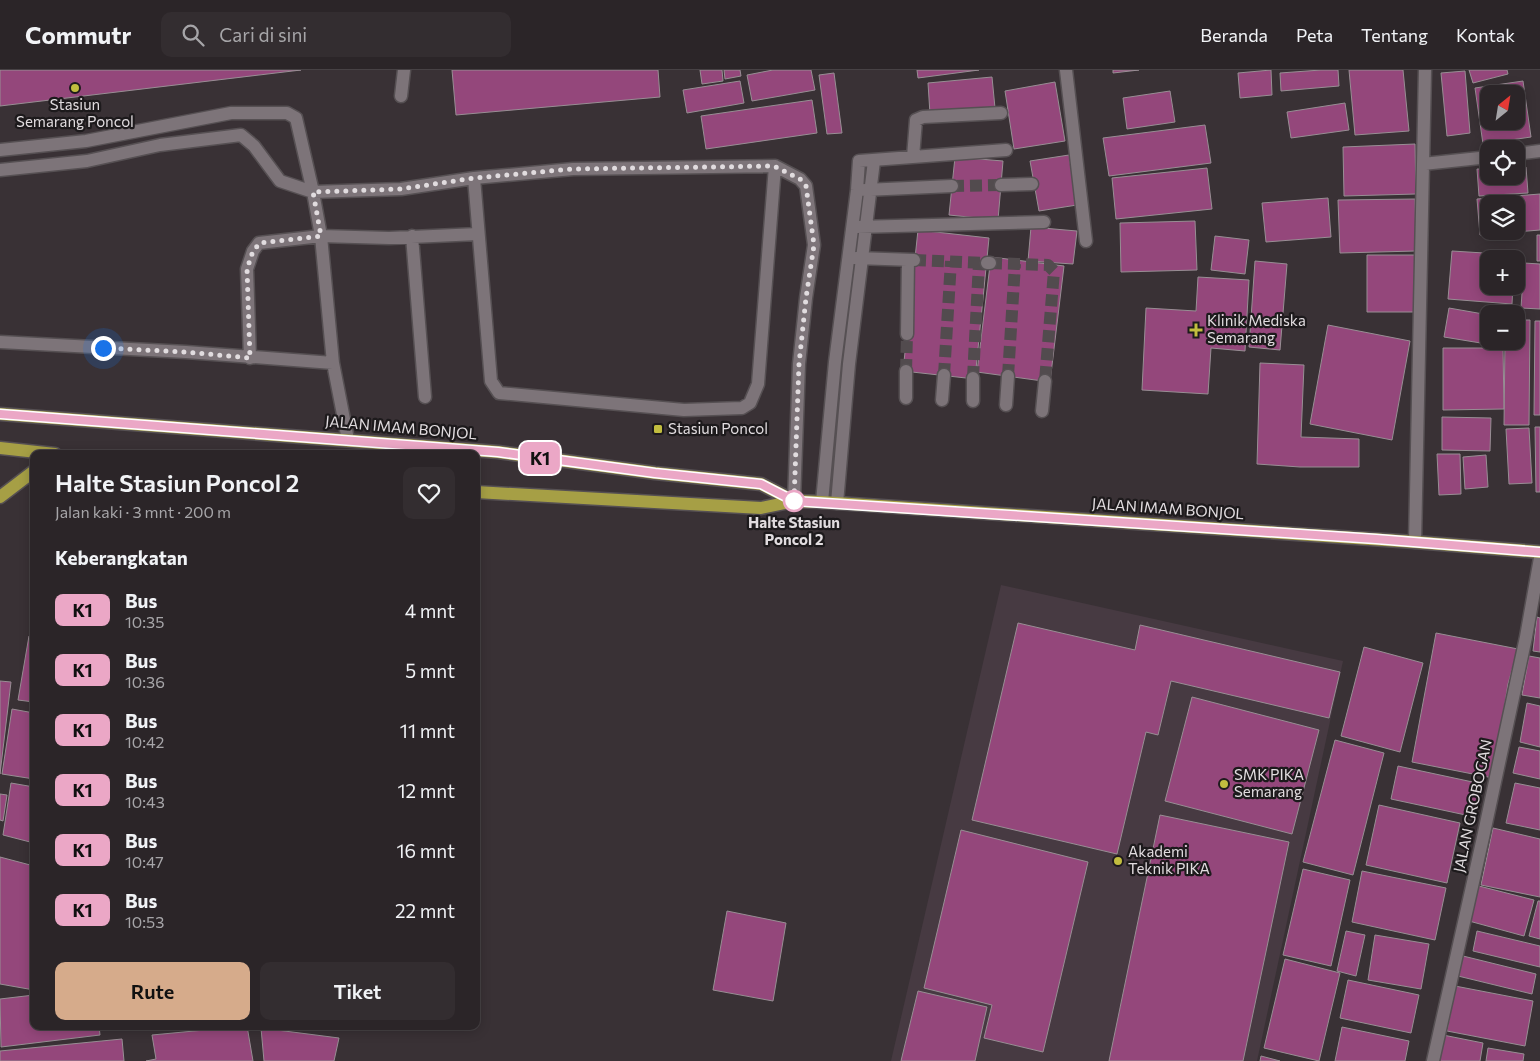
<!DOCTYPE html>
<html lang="id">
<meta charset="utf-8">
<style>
:root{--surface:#2b2528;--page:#332d30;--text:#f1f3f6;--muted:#a6a5a8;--line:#474245;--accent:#d6ab8b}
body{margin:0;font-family:Commissioner,sans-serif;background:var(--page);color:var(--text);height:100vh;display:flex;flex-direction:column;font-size:19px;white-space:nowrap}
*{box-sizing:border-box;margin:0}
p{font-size:16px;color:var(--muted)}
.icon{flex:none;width:28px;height:28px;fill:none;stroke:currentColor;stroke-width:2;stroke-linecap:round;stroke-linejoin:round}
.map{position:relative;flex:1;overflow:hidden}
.side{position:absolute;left:30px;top:380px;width:450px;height:580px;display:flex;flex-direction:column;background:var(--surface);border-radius:10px;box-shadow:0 2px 12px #0003,0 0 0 1px var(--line)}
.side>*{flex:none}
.badge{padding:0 10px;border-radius:8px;font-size:18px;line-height:32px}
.needle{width:32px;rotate:30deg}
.controls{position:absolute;left:1480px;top:15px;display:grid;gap:10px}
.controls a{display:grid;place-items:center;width:45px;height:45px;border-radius:10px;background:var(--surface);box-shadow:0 2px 12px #0003,0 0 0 1px var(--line);font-size:25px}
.you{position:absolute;width:25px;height:25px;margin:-12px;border:4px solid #fff;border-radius:50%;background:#1a73e8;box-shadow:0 0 0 8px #1a73e833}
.map>.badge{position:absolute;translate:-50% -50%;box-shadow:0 0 0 2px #fff}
h2{padding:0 25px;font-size:19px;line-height:45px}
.round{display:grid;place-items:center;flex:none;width:52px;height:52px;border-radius:10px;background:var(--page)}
.summary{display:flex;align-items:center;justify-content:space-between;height:85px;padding:0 25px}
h1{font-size:24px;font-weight:600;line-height:38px}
.button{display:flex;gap:10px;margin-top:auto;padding:10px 25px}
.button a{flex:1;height:58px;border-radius:10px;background:var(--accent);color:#111;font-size:20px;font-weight:600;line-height:58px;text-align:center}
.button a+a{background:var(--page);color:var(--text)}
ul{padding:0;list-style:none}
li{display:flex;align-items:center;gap:15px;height:60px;padding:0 25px}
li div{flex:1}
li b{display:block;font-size:19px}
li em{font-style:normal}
li .badge{min-width:55px;font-weight:700;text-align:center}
header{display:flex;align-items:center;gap:30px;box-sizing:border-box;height:70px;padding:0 25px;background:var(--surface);border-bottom:1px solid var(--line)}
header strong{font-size:24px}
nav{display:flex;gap:28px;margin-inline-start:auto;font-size:18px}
.search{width:350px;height:45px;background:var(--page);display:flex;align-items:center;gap:12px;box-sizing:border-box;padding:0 18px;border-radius:10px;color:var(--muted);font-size:19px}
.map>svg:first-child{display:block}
.built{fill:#473a42}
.building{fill:#94477b;stroke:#988e94;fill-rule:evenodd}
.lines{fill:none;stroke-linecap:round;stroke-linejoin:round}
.minor-tunnel{stroke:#524b4e;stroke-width:12;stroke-dasharray:12 6;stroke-linecap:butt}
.minor-casing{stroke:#565053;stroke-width:15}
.major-casing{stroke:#565053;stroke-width:15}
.minor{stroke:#7d7479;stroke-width:12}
.major{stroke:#a69f45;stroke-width:12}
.line-casing{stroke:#fff;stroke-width:11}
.line{stroke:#eba7c6;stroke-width:8}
.walk{stroke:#e1dcdf;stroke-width:5;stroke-dasharray:0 9}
.poi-dot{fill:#c2bd3f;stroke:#1d1a1c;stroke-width:2}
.stop-dot{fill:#fff;stroke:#eba7c6;stroke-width:2.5}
.labels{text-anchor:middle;stroke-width:4.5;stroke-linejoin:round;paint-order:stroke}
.poi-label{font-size:15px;fill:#e1dcdf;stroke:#1d1a1c;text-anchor:start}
.street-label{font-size:15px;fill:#e1dcdf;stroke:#1d1a1c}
.stop-label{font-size:15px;font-weight:bold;fill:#e1dcdf;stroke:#1d1a1c}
</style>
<header>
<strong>Commutr</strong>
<div class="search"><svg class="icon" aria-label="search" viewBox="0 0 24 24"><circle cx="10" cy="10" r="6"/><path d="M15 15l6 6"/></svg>Cari di sini</div>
<nav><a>Beranda</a><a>Peta</a><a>Tentang</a><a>Kontak</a></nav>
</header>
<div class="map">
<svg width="1540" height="991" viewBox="0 0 1540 991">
<rect width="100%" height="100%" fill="#393135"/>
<path class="built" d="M 1001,515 L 1343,591 L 1257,991 L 891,991 Z"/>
<path class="building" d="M 0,0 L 301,0 L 0,36 Z
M 452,0 L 658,0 L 660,27 L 456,45 Z
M 700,0 L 722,0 L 723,11 L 702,14 Z
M 724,0 L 740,0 L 741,6 L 725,9 Z
M 773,0 L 811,0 L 815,20 L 752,31 L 747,5 Z
M 917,0 L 979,0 L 918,8 Z
M 1113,0 L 1139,0 L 1113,3 Z
M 1271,0 L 1272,25 L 1240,28 L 1238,3 Z
M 1321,0 L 1338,0 L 1339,16 L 1281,21 L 1280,3 Z
M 1349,0 L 1403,0 L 1409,61 L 1355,65 Z
M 1469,0 L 1507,0 L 1508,4 L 1473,13 Z
M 1465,1 L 1470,63 L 1447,66 L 1441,3 Z
M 834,3 L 842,63 L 827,64 L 819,5 Z
M 992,7 L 995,38 L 930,44 L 928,13 Z
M 740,11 L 744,33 L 687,43 L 683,20 Z
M 1523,11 L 1531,67 L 1483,74 L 1475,18 ZM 1489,24 L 1516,24 L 1516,51 L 1489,51 Z
M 1055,12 L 1065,71 L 1014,79 L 1005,21 Z
M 1170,21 L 1175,52 L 1127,59 L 1123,28 Z
M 812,30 L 817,63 L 706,79 L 701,46 Z
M 1345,33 L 1349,60 L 1291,68 L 1287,42 Z
M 1205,55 L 1211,93 L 1109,106 L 1103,68 Z
M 1415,74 L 1416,124 L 1344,126 L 1343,77 Z
M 1069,85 L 1077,135 L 1039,141 L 1030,91 Z
M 955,87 L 1003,91 L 998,150 L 949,145 Z
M 1516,97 L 1526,97 L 1528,123 L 1479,126 L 1477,99 L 1489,99 L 1489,106 L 1516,106 Z
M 1207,98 L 1212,139 L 1116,149 L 1112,108 Z
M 1540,124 L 1540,160 L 1480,165 L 1477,129 ZM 1489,134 L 1516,134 L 1516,161 L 1489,161 Z
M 1328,128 L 1331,167 L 1266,172 L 1262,133 Z
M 1415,129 L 1416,181 L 1340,183 L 1338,130 Z
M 1195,151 L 1197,200 L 1121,202 L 1120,153 Z
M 1031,157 L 1077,161 L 1073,194 L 1028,191 Z
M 918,160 L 989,168 L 975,309 L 903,301 Z
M 1537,165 L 1540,165 L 1540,191 L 1537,191 Z
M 1215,166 L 1249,170 L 1245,204 L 1211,200 Z
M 1452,181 L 1516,185 L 1515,189 L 1489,189 L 1489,216 L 1513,216 L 1512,234 L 1448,229 Z
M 1367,185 L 1416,185 L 1415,242 L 1367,242 Z
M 991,187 L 1064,196 L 1050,312 L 977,302 Z
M 1255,191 L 1287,194 L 1280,280 L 1249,277 Z
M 1524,193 L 1540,194 L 1540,239 L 1521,238 Z
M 1198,207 L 1249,210 L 1245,281 L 1211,278 L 1208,324 L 1142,320 L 1146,238 L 1196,241 Z
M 1449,238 L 1489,245 L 1489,271 L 1493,271 L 1493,275 L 1444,267 Z
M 1516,250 L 1530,250 L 1529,355 L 1504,355 L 1505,271 L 1516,271 Z
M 1535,251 L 1540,251 L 1540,345 L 1534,345 Z
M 1328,255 L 1410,271 L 1392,370 L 1310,354 Z
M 1443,278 L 1503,278 L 1504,339 L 1443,340 Z
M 1260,293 L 1304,295 L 1301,367 L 1359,369 L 1359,397 L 1300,397 L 1257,394 Z
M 1442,347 L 1491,348 L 1490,381 L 1442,380 Z
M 1535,357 L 1540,357 L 1540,422 L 1536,422 Z
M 1529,358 L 1532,413 L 1509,414 L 1506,359 Z
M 1437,384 L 1460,384 L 1461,424 L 1439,425 Z
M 1486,385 L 1488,417 L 1465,419 L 1463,387 Z
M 1537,547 L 1540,548 L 1540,582 L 1533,581 Z
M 1018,553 L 1135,580 L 1140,555 L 1340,602 L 1329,648 L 1171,611 L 1158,665 L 1146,662 L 1117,784 L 972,750 Z
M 1436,563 L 1518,579 L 1508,614 L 1493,708 L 1412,692 Z
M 29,566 L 34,567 L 34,632 L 18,630 Z
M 1364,577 L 1423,593 L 1400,682 L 1341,666 Z
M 1529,586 L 1540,588 L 1540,628 L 1522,625 Z
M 0,611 L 11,612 L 0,704 Z
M 1192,627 L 1319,660 L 1292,764 L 1165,731 Z
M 1527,633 L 1540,636 L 1540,677 L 1520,672 Z
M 12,639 L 34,643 L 34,709 L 2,704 Z
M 1335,670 L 1384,683 L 1353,805 L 1303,792 Z
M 1519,677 L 1540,681 L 1540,709 L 1513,703 Z
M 1398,696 L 1482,714 L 1475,747 L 1391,729 Z
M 11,713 L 34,717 L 34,773 L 3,765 Z
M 1515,713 L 1540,718 L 1540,760 L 1506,753 Z
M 0,724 L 7,725 L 3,751 L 0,750 Z
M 1379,735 L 1460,753 L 1447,813 L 1366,795 Z
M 1160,745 L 1289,772 L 1243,991 L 1109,991 Z
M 1493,758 L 1540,769 L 1540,827 L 1481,815 Z
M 961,760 L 1088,792 L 1043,982 L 984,968 L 992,935 L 924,918 Z
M 0,787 L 34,796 L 34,920 L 0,914 Z
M 1303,799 L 1350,810 L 1331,896 L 1283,885 Z
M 1362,801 L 1446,818 L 1435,870 L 1352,852 Z
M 1479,816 L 1534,830 L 1524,866 L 1469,851 Z
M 1538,831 L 1540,831 L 1540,869 L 1529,866 Z
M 727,841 L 786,853 L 773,931 L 713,920 Z
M 1346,861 L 1365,865 L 1356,906 L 1337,901 Z
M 1477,861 L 1540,876 L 1540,897 L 1473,881 Z
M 1375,865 L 1429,874 L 1421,919 L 1368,910 Z
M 1463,886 L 1536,904 L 1532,924 L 1458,906 Z
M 1285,889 L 1340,903 L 1319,991 L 1264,978 Z
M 1348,910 L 1419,925 L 1411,963 L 1340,948 Z
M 1455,916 L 1533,931 L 1525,976 L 1447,961 Z
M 918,921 L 987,937 L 975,991 L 901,991 Z
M 34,925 L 34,956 L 99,956 L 100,965 L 1,977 L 0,929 Z
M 247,956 L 253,991 L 146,991 L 156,989 L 152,965 Z
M 328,956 L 349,956 L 349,959 Z
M 1342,957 L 1409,971 L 1405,991 L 1335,991 Z
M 261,958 L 339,968 L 334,991 L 264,991 Z
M 1443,965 L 1483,973 L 1480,991 L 1438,991 Z
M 122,969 L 124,991 L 0,991 L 0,981 Z
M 1488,978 L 1524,984 L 1523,991 L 1486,991 Z
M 1261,986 L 1280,991 L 1260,991 Z"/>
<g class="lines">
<path class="minor-tunnel" d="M 952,116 L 1001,115
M 914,190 L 987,193
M 990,193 L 1048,195 L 1054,201 L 1045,311
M 906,301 L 907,264
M 944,305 L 951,191
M 1008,306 L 1015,194
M 973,308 L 979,193"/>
<g class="minor-casing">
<path id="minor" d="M 1066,0 L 1086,171
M 401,26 L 404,0
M 0,80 L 86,71 L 231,43 L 287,43 L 296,48 L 313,122 L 321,166 L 333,293 L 348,370
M 1516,84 L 1540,81
M 913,87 L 916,50 L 923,47 L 1001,43
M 1423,94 L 1489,87
M 0,100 L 87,91 L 160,75 L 241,65 L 254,76 L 280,111 L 313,122 L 401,119 L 474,108 L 573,99 L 775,96 L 800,109 L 806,116 L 814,175 L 806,228 L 799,294 L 794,431
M 474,108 L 491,311 L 499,323 L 684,340 L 742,338 L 750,333 L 758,314 L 775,96
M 1001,115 L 1032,114
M 865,120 L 952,116
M 857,157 L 1044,152
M 412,166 L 425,327
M 856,188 L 914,190
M 987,193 L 990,193
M 907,264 L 908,190
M 0,272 L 186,282 L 333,293
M 250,288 L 247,199 L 253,181 L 259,173 L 321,166 L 389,168 L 478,164
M 906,328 L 906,301
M 942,330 L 944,305
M 973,331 L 973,308
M 1006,335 L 1008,306
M 1042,341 L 1045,311
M 822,432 L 835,292 L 857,120 L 859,91 L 1006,80
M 837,433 L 849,294 L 874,91
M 1415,472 L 1425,0
M 1433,991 L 1484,763 L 1526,567 L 1540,488"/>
</g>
<g class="major-casing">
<path id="major" d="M 0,344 L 498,382 L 655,403 L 761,414 L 794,431
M 0,378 L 55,384
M 476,422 L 761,438 L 794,431 L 822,432 L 1415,472 L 1540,482
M 0,427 L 34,401"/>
</g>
<use href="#minor" class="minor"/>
<use href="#major" class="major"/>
</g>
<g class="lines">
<g class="line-casing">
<path id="line" d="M 0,344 L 498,382 L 655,403 L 761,414 L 794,431 L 1376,469 L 1540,482"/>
</g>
<use href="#line" class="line"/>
<path class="walk" d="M 103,278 L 186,282 L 250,288 L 247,199 L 253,181 L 260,173 L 321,166 L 313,122 L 401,119 L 474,108 L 572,99 L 774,96 L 800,109 L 806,116 L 814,175 L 806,228 L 799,294 L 794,431"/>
</g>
<g class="poi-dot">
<circle cx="75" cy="18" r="5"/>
<path d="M1193.5 252.5h5v5h5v5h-5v5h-5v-5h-5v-5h5z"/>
<rect x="653" y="354" width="10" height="10" rx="2.5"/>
<circle cx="1224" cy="714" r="5"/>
<circle cx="1118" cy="791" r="5"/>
</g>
<circle class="stop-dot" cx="794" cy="431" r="10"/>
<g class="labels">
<g class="poi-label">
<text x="75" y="40" text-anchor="middle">Stasiun<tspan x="75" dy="17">Semarang Poncol</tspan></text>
<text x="1207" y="256">Klinik Mediska<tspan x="1207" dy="17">Semarang</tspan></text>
<text x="668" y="364">Stasiun Poncol</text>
<text x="1234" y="710">SMK PIKA<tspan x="1234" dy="17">Semarang</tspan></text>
<text x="1128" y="787">Akademi<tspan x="1128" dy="17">Teknik PIKA</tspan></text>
</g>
<g class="street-label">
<text transform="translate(401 358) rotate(5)" y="5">JALAN IMAM BONJOL</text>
<text transform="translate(1168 439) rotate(4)" y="5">JALAN IMAM BONJOL</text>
<text transform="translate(1473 736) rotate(-78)" y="5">JALAN GROBOGAN</text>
</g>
<g class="stop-label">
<text x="794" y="458">Halte Stasiun<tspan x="794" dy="17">Poncol 2</tspan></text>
</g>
</g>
</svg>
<div class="controls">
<a><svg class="needle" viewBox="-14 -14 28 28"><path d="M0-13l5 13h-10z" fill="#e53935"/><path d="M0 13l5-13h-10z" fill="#a6a5a8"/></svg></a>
<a><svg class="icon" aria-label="locate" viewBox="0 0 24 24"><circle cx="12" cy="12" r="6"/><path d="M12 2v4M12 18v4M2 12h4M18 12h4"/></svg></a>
<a><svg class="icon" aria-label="layers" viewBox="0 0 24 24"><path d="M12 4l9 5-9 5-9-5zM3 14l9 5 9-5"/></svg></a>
<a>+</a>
<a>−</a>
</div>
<div class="you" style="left:103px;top:278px"></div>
<b class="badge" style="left:540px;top:388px;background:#eba7c6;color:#111">K1</b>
<section class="side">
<div class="summary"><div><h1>Halte Stasiun Poncol 2</h1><p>Jalan kaki · 3 mnt · 200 m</p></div><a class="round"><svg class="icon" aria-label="heart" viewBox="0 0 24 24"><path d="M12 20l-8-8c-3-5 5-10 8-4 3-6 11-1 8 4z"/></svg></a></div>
<h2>Keberangkatan</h2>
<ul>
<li><span class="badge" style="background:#eba7c6;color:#111">K1</span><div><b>Bus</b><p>10:35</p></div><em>4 mnt</em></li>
<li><span class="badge" style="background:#eba7c6;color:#111">K1</span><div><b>Bus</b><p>10:36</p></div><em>5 mnt</em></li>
<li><span class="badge" style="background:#eba7c6;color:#111">K1</span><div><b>Bus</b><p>10:42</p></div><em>11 mnt</em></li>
<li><span class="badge" style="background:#eba7c6;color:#111">K1</span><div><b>Bus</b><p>10:43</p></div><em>12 mnt</em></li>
<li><span class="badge" style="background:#eba7c6;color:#111">K1</span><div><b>Bus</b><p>10:47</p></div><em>16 mnt</em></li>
<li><span class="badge" style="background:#eba7c6;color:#111">K1</span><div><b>Bus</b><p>10:53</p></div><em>22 mnt</em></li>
</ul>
<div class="button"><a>Rute</a><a>Tiket</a></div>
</section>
</div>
